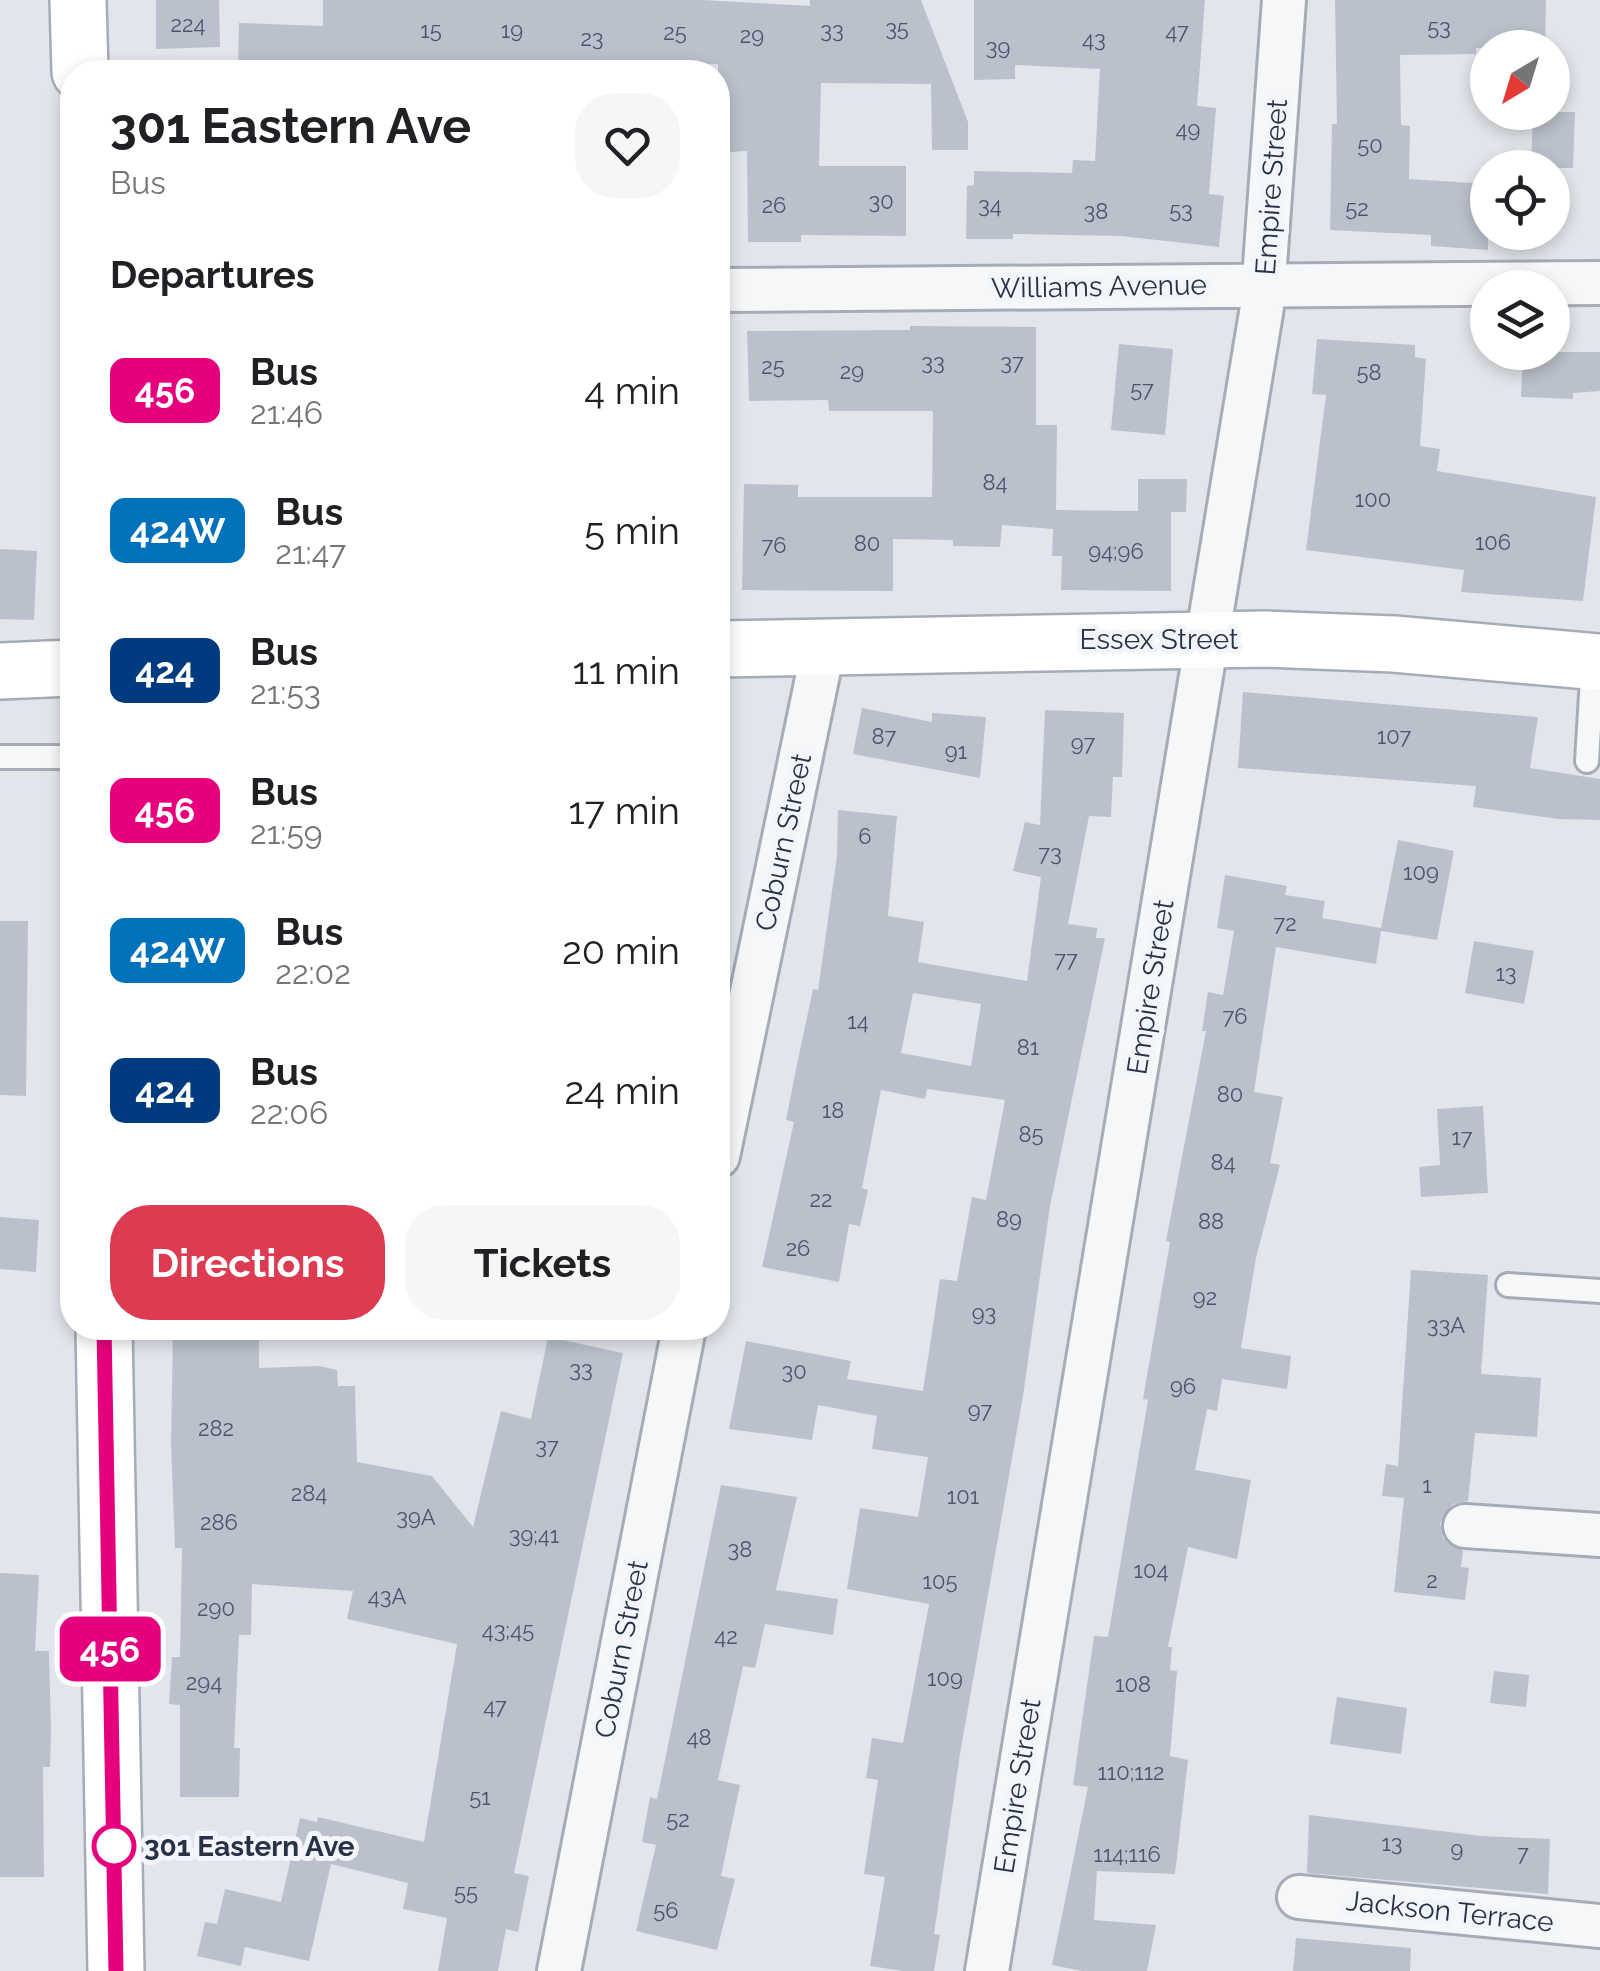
<!DOCTYPE html>
<style>
:root{--surface:#fff;--page:#f6f6f6;--text:#202124;--muted:#757577;--accent:#dc3b51}
body{margin:0;font-family:Raleway,sans-serif;background:var(--page);color:var(--text);height:100vh;display:flex;flex-direction:column;font-size:38px;white-space:nowrap}
*{box-sizing:border-box;margin:0}
p{font-size:32px;color:var(--muted)}
.icon{flex:none;width:55px;height:55px;fill:none;stroke:currentColor;stroke-width:2;stroke-linecap:round;stroke-linejoin:round}
.map{position:relative;flex:1;overflow:hidden}
.panel{position:absolute;left:60px;top:60px;width:670px;height:1280px;display:flex;flex-direction:column;background:var(--surface);border-radius:40px;box-shadow:0 5px 15px #0003}
.panel>*{flex:none}
.badge{padding:0 20px;border-radius:15px;font-size:35px;line-height:65px}
.needle{width:65px;rotate:218deg}
.controls{position:absolute;left:1470px;top:30px;display:grid;gap:20px}
.controls a{display:grid;place-items:center;width:100px;height:100px;border-radius:50%;background:var(--surface);box-shadow:0 5px 15px #0003;font-size:50px}
.map>.badge{position:absolute;translate:-50% -50%;box-shadow:0 0 0 5px #fff}
h2{padding:0 50px;font-size:38px;line-height:90px}
.round{display:grid;place-items:center;flex:none;width:105px;height:105px;border-radius:40px;background:var(--page)}
.summary{display:flex;align-items:center;justify-content:space-between;height:170px;padding:0 50px}
h1{font-size:48px;font-weight:700;line-height:75px}
.button{display:flex;gap:20px;margin-top:auto;padding:20px 50px}
.button a{flex:1;height:115px;border-radius:40px;background:var(--accent);color:#fff;font-size:40px;font-weight:700;line-height:115px;text-align:center}
.button a+a{background:var(--page);color:var(--text)}
ul{padding:0;list-style:none}
li{display:flex;align-items:center;gap:30px;height:140px;padding:0 50px}
li div{flex:1}
li b{display:block;font-size:38px}
li em{font-style:normal}
li .badge{min-width:110px;font-weight:700;text-align:center}
.map>svg:first-child{display:block}
.building{fill:#bbc1cc;fill-rule:evenodd}
.lines{fill:none;stroke-linecap:round;stroke-linejoin:round}
.lane-casing{stroke:#a6acb7;stroke-width:28}
.street-casing{stroke:#a6acb7;stroke-width:48}
.secondary-casing{stroke:#a6acb7;stroke-width:60}
.lane{stroke:#f5f7f9;stroke-width:22}
.street{stroke:#f5f7f9;stroke-width:42}
.secondary{stroke:#fff;stroke-width:55}
.line-casing{stroke:#fff;stroke-width:22}
.line{stroke:#e6007e;stroke-width:15}
.stop-dot{fill:#fff;stroke:#e6007e;stroke-width:5}
.labels{text-anchor:middle;stroke-width:10;stroke-linejoin:round;paint-order:stroke}
.number-label{font-size:22px;fill:#4d5668}
.street-label{font-size:28px;fill:#283246;stroke:#f2f5f9}
.stop-label{font-size:28px;font-weight:bold;fill:#283246;stroke:#f2f5f9;text-anchor:start}
</style>
<div class="map">
<svg width="1600" height="1971" viewBox="0 0 1600 1971">
<rect width="100%" height="100%" fill="#e2e6ec"/>
<path class="building" d="M 156,0 L 219,0 L 220,47 L 156,49 Z
M 323,0 L 702,0 L 810,6 L 810,0 L 921,0 L 968,122 L 968,150 L 932,150 L 931,84 L 821,83 L 819,166 L 906,166 L 906,236 L 801,235 L 801,242 L 748,242 L 747,151 L 718,153 L 718,64 L 494,68 L 380,60 L 380,72 L 250,72 L 250,65 L 238,64 L 239,23 L 323,26 Z
M 974,0 L 1205,0 L 1197,106 L 1216,108 L 1209,194 L 1224,196 L 1219,247 L 1121,236 L 1013,234 L 1013,239 L 966,239 L 967,186 L 974,185 L 974,171 L 1072,173 L 1073,160 L 1095,161 L 1100,69 L 1015,65 L 1015,79 L 974,80 Z
M 1335,0 L 1546,0 L 1545,48 L 1476,48 L 1476,54 L 1400,55 L 1401,125 L 1410,126 L 1409,179 L 1488,184 L 1488,250 L 1431,246 L 1431,235 L 1330,230 L 1332,124 L 1337,124 Z
M 1533,112 L 1575,112 L 1573,168 L 1531,168 Z
M 910,326 L 1036,327 L 1036,425 L 1057,425 L 1056,510 L 1138,511 L 1138,479 L 1187,479 L 1186,512 L 1171,512 L 1171,591 L 1061,590 L 1062,556 L 1052,556 L 1053,529 L 1002,525 L 1000,547 L 953,546 L 953,540 L 893,539 L 893,591 L 742,590 L 744,484 L 798,485 L 798,497 L 932,497 L 933,411 L 829,411 L 828,400 L 749,401 L 747,331 L 910,330 Z
M 1317,339 L 1415,345 L 1415,357 L 1426,359 L 1420,446 L 1440,449 L 1437,471 L 1596,497 L 1583,601 L 1461,592 L 1464,570 L 1306,550 L 1326,395 L 1312,394 Z
M 1119,344 L 1173,349 L 1165,435 L 1111,430 Z
M 1523,352 L 1600,352 L 1600,391 L 1573,393 L 1573,399 L 1521,397 Z
M 0,549 L 37,551 L 34,620 L 0,619 Z
M 1243,692 L 1538,717 L 1530,768 L 1600,779 L 1600,820 L 1558,819 L 1473,807 L 1476,786 L 1238,768 Z
M 862,708 L 932,722 L 932,713 L 986,717 L 980,778 L 853,754 Z
M 1045,710 L 1124,713 L 1122,777 L 1113,777 L 1111,817 L 1089,816 L 1068,924 L 1097,928 L 1096,938 L 1105,938 L 1050,1206 L 1023,1396 L 960,1754 L 934,1934 L 940,1935 L 934,1971 L 903,1971 L 870,1966 L 885,1877 L 864,1874 L 878,1780 L 866,1778 L 872,1738 L 903,1743 L 929,1604 L 847,1589 L 860,1508 L 918,1517 L 928,1457 L 872,1449 L 877,1416 L 818,1405 L 812,1440 L 729,1429 L 746,1341 L 851,1361 L 847,1379 L 923,1391 L 940,1279 L 957,1281 L 972,1197 L 986,1200 L 1005,1100 L 927,1089 L 925,1099 L 881,1090 L 862,1188 L 868,1190 L 860,1226 L 849,1224 L 839,1282 L 762,1267 L 794,1122 L 786,1120 L 796,1069 L 813,989 L 818,990 L 837,856 L 838,810 L 897,816 L 888,916 L 924,922 L 918,962 L 1027,981 L 1041,877 L 1013,871 L 1025,822 L 1040,825 ZM 913,993 L 981,1004 L 971,1066 L 901,1053 Z
M 1398,840 L 1454,851 L 1437,940 L 1381,931 L 1376,964 L 1276,947 L 1254,1092 L 1283,1097 L 1270,1163 L 1280,1165 L 1256,1258 L 1241,1348 L 1291,1356 L 1287,1389 L 1222,1379 L 1217,1411 L 1207,1409 L 1195,1470 L 1251,1480 L 1237,1559 L 1188,1547 L 1168,1647 L 1172,1647 L 1170,1670 L 1177,1671 L 1170,1756 L 1188,1760 L 1175,1874 L 1097,1871 L 1094,1920 L 1156,1925 L 1147,1971 L 1082,1971 L 1052,1965 L 1088,1787 L 1073,1785 L 1094,1636 L 1108,1637 L 1148,1400 L 1143,1399 L 1170,1242 L 1166,1241 L 1206,1031 L 1202,1031 L 1208,992 L 1223,995 L 1234,931 L 1217,928 L 1225,875 L 1287,886 L 1285,895 L 1325,901 L 1322,918 L 1381,928 Z
M 0,921 L 28,921 L 26,1096 L 0,1095 Z
M 1474,941 L 1534,951 L 1524,1004 L 1465,993 Z
M 1483,1106 L 1488,1193 L 1421,1197 L 1419,1167 L 1440,1165 L 1437,1109 Z
M 0,1217 L 39,1220 L 36,1272 L 0,1269 Z
M 1411,1270 L 1488,1275 L 1481,1374 L 1541,1378 L 1537,1437 L 1475,1433 L 1468,1501 L 1453,1504 L 1440,1523 L 1443,1538 L 1463,1551 L 1461,1567 L 1469,1568 L 1465,1600 L 1394,1592 L 1404,1498 L 1382,1496 L 1386,1464 L 1398,1466 Z
M 173,1328 L 259,1328 L 259,1368 L 319,1366 L 337,1370 L 338,1386 L 355,1386 L 357,1462 L 432,1476 L 473,1527 L 501,1411 L 531,1419 L 548,1337 L 623,1353 L 514,1873 L 529,1876 L 518,1932 L 506,1929 L 498,1971 L 438,1971 L 447,1918 L 403,1909 L 408,1883 L 331,1864 L 309,1961 L 245,1947 L 241,1966 L 197,1956 L 205,1922 L 217,1924 L 225,1889 L 281,1902 L 300,1818 L 317,1822 L 318,1817 L 424,1842 L 457,1644 L 347,1619 L 353,1591 L 252,1584 L 251,1635 L 239,1635 L 234,1748 L 240,1748 L 239,1797 L 180,1797 L 180,1705 L 169,1704 L 172,1657 L 180,1657 L 182,1548 L 175,1548 L 171,1444 Z
M 721,1485 L 797,1497 L 776,1590 L 838,1599 L 833,1635 L 765,1624 L 755,1668 L 743,1666 L 718,1780 L 740,1785 L 721,1876 L 735,1879 L 717,1950 L 636,1931 L 656,1845 L 642,1842 L 650,1797 L 657,1799 Z
M 0,1573 L 39,1575 L 35,1651 L 49,1651 L 51,1731 L 50,1767 L 43,1767 L 44,1877 L 0,1877 Z
M 1494,1671 L 1529,1675 L 1526,1707 L 1490,1703 Z
M 1337,1697 L 1407,1708 L 1401,1754 L 1330,1744 Z
M 1309,1815 L 1482,1836 L 1550,1839 L 1548,1894 L 1307,1873 Z
M 1296,1938 L 1411,1948 L 1410,1971 L 1293,1971 Z"/>
<g class="lines">
<g class="lane-casing">
<path id="lane" d="M 0,757 L 72,757
M 1587,761 L 1593,661
M 1508,1285 L 1600,1291"/>
</g>
<g class="street-casing">
<path id="street" d="M 718,290 L 1600,283
M 718,1156 L 824,645
M 1465,1526 L 1600,1535
M 1299,1897 L 1600,1926
M 559,1971 L 684,1328
M 987,1971 L 1262,307 L 1284,0"/>
</g>
<g class="secondary-casing">
<path id="secondary" d="M 78,0 L 80,72
M 718,649 L 1265,639 L 1394,644 L 1600,662
M 0,671 L 72,668
M 104,1328 L 116,1971"/>
</g>
<use href="#lane" class="lane"/>
<use href="#street" class="street"/>
<use href="#secondary" class="secondary"/>
</g>
<g class="lines">
<g class="line-casing">
<path id="line" d="M 104,1328 L 116,1971"/>
</g>
<use href="#line" class="line"/>
</g>
<circle class="stop-dot" cx="114" cy="1846" r="20"/>
<g class="labels">
<g class="number-label">
<text x="188" y="32">224</text>
<text x="1439" y="35">53</text>
<text x="897" y="36">35</text>
<text x="431" y="38">15</text>
<text x="512" y="38">19</text>
<text x="832" y="38">33</text>
<text x="1177" y="39">47</text>
<text x="675" y="40">25</text>
<text x="752" y="43">29</text>
<text x="592" y="46">23</text>
<text x="1094" y="47">43</text>
<text x="998" y="55">39</text>
<text x="1188" y="137">49</text>
<text x="1370" y="153">50</text>
<text x="881" y="209">30</text>
<text x="774" y="213">26</text>
<text x="990" y="213">34</text>
<text x="1357" y="216">52</text>
<text x="1181" y="218">53</text>
<text x="1096" y="219">38</text>
<text x="933" y="370">33</text>
<text x="1012" y="370">37</text>
<text x="773" y="374">25</text>
<text x="852" y="379">29</text>
<text x="1369" y="380">58</text>
<text x="1142" y="397">57</text>
<text x="995" y="490">84</text>
<text x="1373" y="507">100</text>
<text x="1493" y="550">106</text>
<text x="867" y="551">80</text>
<text x="774" y="553">76</text>
<text x="1116" y="559">94;96</text>
<text x="884" y="744">87</text>
<text x="1394" y="744">107</text>
<text x="1083" y="751">97</text>
<text x="956" y="759">91</text>
<text x="865" y="844">6</text>
<text x="1050" y="861">73</text>
<text x="1421" y="880">109</text>
<text x="1285" y="931">72</text>
<text x="1066" y="967">77</text>
<text x="1506" y="981">13</text>
<text x="1235" y="1024">76</text>
<text x="858" y="1029">14</text>
<text x="1028" y="1055">81</text>
<text x="1230" y="1102">80</text>
<text x="833" y="1118">18</text>
<text x="1031" y="1142">85</text>
<text x="1462" y="1145">17</text>
<text x="1223" y="1170">84</text>
<text x="821" y="1207">22</text>
<text x="1009" y="1227">89</text>
<text x="1211" y="1229">88</text>
<text x="798" y="1256">26</text>
<text x="1205" y="1305">92</text>
<text x="984" y="1321">93</text>
<text x="1446" y="1333">33A</text>
<text x="581" y="1377">33</text>
<text x="794" y="1379">30</text>
<text x="1183" y="1394">96</text>
<text x="980" y="1418">97</text>
<text x="216" y="1436">282</text>
<text x="547" y="1454">37</text>
<text x="1427" y="1493">1</text>
<text x="309" y="1501">284</text>
<text x="963" y="1504">101</text>
<text x="416" y="1525">39A</text>
<text x="219" y="1530">286</text>
<text x="534" y="1543">39;41</text>
<text x="740" y="1557">38</text>
<text x="1151" y="1578">104</text>
<text x="1432" y="1588">2</text>
<text x="940" y="1589">105</text>
<text x="387" y="1604">43A</text>
<text x="216" y="1616">290</text>
<text x="508" y="1638">43;45</text>
<text x="726" y="1644">42</text>
<text x="945" y="1686">109</text>
<text x="204" y="1690">294</text>
<text x="1133" y="1692">108</text>
<text x="495" y="1714">47</text>
<text x="699" y="1745">48</text>
<text x="1131" y="1780">110;112</text>
<text x="480" y="1805">51</text>
<text x="678" y="1827">52</text>
<text x="1392" y="1851">13</text>
<text x="1457" y="1857">9</text>
<text x="1523" y="1861">7</text>
<text x="1127" y="1862">114;116</text>
<text x="466" y="1900">55</text>
<text x="666" y="1918">56</text>
</g>
<g class="street-label">
<text transform="translate(1271 187) rotate(-86)" y="10">Empire Street</text>
<text transform="translate(1099 286) rotate(-1)" y="10">Williams Avenue</text>
<text x="1159" y="649">Essex Street</text>
<text transform="translate(783 842) rotate(-78)" y="10">Coburn Street</text>
<text transform="translate(1150 987) rotate(-81)" y="10">Empire Street</text>
<text transform="translate(621 1649) rotate(-79)" y="10">Coburn Street</text>
<text transform="translate(1017 1786) rotate(-81)" y="10">Empire Street</text>
<text transform="translate(1450 1911) rotate(6)" y="10">Jackson Terrace</text>
</g>
<g class="stop-label">
<text x="144" y="1856">301 Eastern Ave</text>
</g>
</g>
</svg>
<div class="controls">
<a><svg class="needle" viewBox="-14 -14 28 28"><path d="M0-13l5 13h-10z" fill="#e53935"/><path d="M0 13l5-13h-10z" fill="#757577"/></svg></a>
<a><svg class="icon" aria-label="locate" viewBox="0 0 24 24"><circle cx="12" cy="12" r="6"/><path d="M12 2v4M12 18v4M2 12h4M18 12h4"/></svg></a>
<a><svg class="icon" aria-label="layers" viewBox="0 0 24 24"><path d="M12 4l9 5-9 5-9-5zM3 14l9 5 9-5"/></svg></a>
</div>
<b class="badge" style="left:110px;top:1649px;background:#e6007e;color:#fff">456</b>
<section class="panel">
<div class="summary"><div><h1>301 Eastern Ave</h1><p>Bus</p></div><a class="round"><svg class="icon" aria-label="heart" viewBox="0 0 24 24"><path d="M12 20l-8-8c-3-5 5-10 8-4 3-6 11-1 8 4z"/></svg></a></div>
<h2>Departures</h2>
<ul>
<li><span class="badge" style="background:#e6007e;color:#fff">456</span><div><b>Bus</b><p>21:46</p></div><em>4 min</em></li>
<li><span class="badge" style="background:#0072bc;color:#fff">424W</span><div><b>Bus</b><p>21:47</p></div><em>5 min</em></li>
<li><span class="badge" style="background:#003b80;color:#fff">424</span><div><b>Bus</b><p>21:53</p></div><em>11 min</em></li>
<li><span class="badge" style="background:#e6007e;color:#fff">456</span><div><b>Bus</b><p>21:59</p></div><em>17 min</em></li>
<li><span class="badge" style="background:#0072bc;color:#fff">424W</span><div><b>Bus</b><p>22:02</p></div><em>20 min</em></li>
<li><span class="badge" style="background:#003b80;color:#fff">424</span><div><b>Bus</b><p>22:06</p></div><em>24 min</em></li>
</ul>
<div class="button"><a>Directions</a><a>Tickets</a></div>
</section>
</div>
